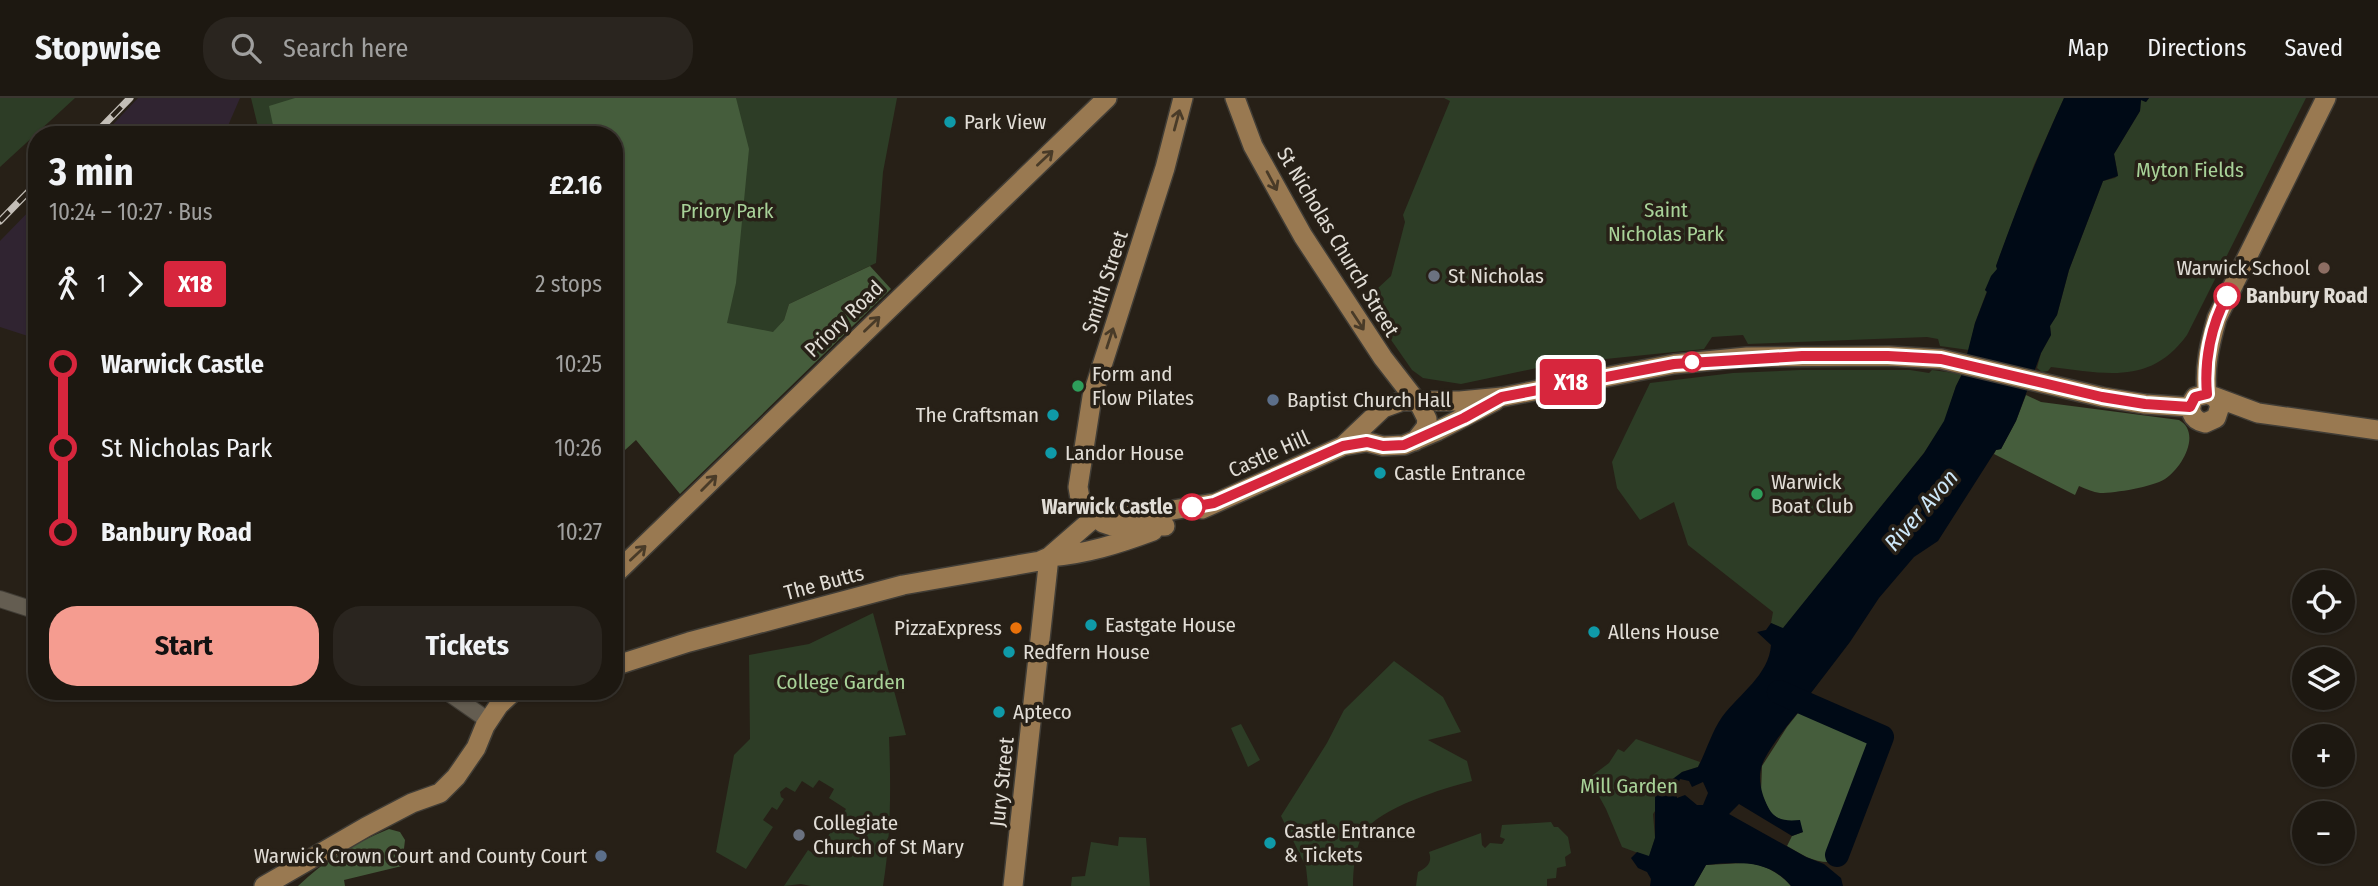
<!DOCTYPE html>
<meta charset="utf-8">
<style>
:root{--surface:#1d1811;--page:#2a251f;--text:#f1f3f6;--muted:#a0a09f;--line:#3b3731;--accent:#f59c90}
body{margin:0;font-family:"Fira Sans Condensed",sans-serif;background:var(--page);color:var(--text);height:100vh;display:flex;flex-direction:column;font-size:26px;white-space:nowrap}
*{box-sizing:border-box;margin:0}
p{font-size:23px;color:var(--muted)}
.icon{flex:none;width:38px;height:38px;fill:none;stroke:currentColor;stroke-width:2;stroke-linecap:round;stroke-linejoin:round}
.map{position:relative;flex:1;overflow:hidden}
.sheet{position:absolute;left:28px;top:28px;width:595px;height:574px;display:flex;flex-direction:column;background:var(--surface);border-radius:28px;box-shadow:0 2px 5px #0004,0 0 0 2px var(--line)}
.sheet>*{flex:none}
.badge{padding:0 14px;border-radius:5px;font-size:24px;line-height:46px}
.tools{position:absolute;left:2292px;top:472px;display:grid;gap:14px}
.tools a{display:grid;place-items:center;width:63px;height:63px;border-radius:50%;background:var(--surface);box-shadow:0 2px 5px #0004,0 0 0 2px var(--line);font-size:35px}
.map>.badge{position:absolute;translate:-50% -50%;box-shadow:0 0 0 4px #fff}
.legs{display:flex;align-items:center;gap:10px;height:77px;padding:0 21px;font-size:23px}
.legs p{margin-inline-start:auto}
.overview{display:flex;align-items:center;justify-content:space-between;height:119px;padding:0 21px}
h1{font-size:38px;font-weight:700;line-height:52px}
.cta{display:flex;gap:14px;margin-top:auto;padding:14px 21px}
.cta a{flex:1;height:80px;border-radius:28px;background:var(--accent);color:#111;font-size:28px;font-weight:700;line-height:80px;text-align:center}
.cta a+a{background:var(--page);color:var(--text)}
ul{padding:0 21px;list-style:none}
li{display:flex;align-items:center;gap:24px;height:84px;font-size:26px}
li i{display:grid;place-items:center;width:10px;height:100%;margin:0 9px;background:currentColor}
li i::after{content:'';width:18px;height:18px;margin:-9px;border:5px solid;border-radius:50%;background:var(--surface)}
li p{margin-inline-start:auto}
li:first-child i{background:linear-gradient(#0000 50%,currentColor 0)}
li:last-child i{background:linear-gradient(currentColor 50%,#0000 0)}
header{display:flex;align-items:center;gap:42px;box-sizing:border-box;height:98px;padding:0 35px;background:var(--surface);border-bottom:2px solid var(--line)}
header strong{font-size:33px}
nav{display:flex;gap:38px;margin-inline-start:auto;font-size:24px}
.search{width:490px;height:63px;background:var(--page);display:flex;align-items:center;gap:18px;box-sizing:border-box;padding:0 24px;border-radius:28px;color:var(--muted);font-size:26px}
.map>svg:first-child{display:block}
.industrial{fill:#302431}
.green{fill:#2d3d26}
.forest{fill:#455d3c}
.water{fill:#000a16;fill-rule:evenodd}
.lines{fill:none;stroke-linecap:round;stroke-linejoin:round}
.river{stroke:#000a16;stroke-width:24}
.tertiary-casing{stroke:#413d36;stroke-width:18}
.primary-casing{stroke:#413d36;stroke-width:22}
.tertiary{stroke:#645d51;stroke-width:16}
.primary{stroke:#997951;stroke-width:19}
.rail-casing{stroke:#c3beb7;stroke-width:7}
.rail{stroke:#272017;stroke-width:4.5;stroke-dasharray:13;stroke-linecap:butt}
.oneway{stroke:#493b28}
.line-1-casing{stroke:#fff;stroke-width:16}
.line-1{stroke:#d7263d;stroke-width:10}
.culture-dot{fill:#0f9aa8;stroke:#272017;stroke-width:2.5}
.education-dot{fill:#8d6e63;stroke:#272017;stroke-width:2.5}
.worship-dot{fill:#6b7280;stroke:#272017;stroke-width:2.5}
.stop-1-dot{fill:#fff;stroke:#d7263d;stroke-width:3.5}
.leisure-dot{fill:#2e9e5b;stroke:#272017;stroke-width:2.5}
.service-dot{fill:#5c6f8a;stroke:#272017;stroke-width:2.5}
.food-dot{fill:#e8710a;stroke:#272017;stroke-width:2.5}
.labels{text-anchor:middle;stroke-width:7;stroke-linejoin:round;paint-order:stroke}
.poi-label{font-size:21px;fill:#e1ddd6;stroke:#272017;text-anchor:start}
.park-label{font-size:21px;fill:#a8d298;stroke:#272017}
.street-label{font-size:21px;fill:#e1ddd6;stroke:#272017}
.stop-label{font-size:21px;font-weight:bold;fill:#e1ddd6;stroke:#272017;text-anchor:start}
.water-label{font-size:23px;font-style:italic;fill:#cde7f8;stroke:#272017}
</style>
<header>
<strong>Stopwise</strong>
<div class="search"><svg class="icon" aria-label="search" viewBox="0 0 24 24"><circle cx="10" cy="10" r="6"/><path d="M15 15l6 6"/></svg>Search here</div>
<nav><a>Map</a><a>Directions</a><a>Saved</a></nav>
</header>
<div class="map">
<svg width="2378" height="788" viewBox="0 0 2378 788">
<rect width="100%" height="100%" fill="#272017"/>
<path class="industrial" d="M 138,0 L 240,0 L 224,37 L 103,37 Z
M 37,105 L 37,241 L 0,229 L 0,143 Z"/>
<path class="green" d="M 0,0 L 75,0 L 0,69 Z
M 251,0 L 897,0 L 883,74 L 876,165 L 789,206 L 784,222 L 773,235 L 703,301 L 614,37 L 260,37 Z
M 1444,0 L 2064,0 L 2034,67 L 1996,168 L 1998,171 L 1985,192 L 1987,193 L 1975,225 L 1969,252 L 1940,248 L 1938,241 L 1927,239 L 1748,246 L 1743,237 L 1712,239 L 1704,251 L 1556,266 L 1461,286 L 1423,280 L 1412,272 L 1364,203 L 1391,178 L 1405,124 L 1403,117 L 1450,3 Z
M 2149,0 L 2306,0 L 2187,237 C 2150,288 2105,275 2051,269 L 2048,273 L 2042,274 L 2037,270 L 2041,255 L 2051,237 L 2050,228 L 2057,217 L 2069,172 L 2103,83 L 2115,80 L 2118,77 L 2114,56 L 2140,13 L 2141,2 L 2146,4 Z
M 1800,272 L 1910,272 L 1929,275 L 1932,272 L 1962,276 L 1956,288 L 1945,323 L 1924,355 L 1783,531 L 1771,525 L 1773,514 L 1688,447 L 1674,404 L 1640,422 L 1617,390 L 1612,364 L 1650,285 L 1733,275 Z
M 873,515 L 906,637 L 889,639 C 891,689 891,739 883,788 L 811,788 L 801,786 L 784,788 L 808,752 L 819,759 L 827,746 L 824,744 L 846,711 L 829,700 L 834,691 L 819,682 L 813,690 L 802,683 L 795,694 L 786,689 L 780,694 L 781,699 L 784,701 L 777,712 L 772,709 L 763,722 L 773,729 L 746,771 L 716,754 L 734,657 L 750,641 L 749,557 L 809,546 Z
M 1394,563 L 1443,599 L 1461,634 L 1428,642 L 1467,663 L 1472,683 C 1444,690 1379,710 1364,734 C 1355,750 1353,771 1353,788 L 1308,788 L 1306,769 L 1281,718 L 1327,645 L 1344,612 Z
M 1241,626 L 1260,662 L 1248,669 L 1231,630 Z
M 1636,641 L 1700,664 L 1698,669 L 1682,674 L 1653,716 L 1655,740 L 1649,759 L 1622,749 L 1606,711 L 1589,680 L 1609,665 L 1618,651 L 1624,654 Z
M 1551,724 L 1554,729 L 1558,729 L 1568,739 L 1571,755 L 1565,759 L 1566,768 L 1557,770 L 1556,780 L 1547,781 L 1547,788 L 1416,788 L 1418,774 C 1426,770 1433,765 1429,754 L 1481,735 L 1482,747 L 1485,750 L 1490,745 L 1502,746 L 1505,741 L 1500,739 L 1502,727 Z
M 1119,739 L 1146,740 L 1150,788 L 1071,788 L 1072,779 L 1085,778 L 1091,744 L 1118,748 Z"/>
<path class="forest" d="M 295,0 L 736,0 L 749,51 L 736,185 L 727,225 L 773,234 L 784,222 L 789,206 L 870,168 L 891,191 L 680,396 L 636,342 L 614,362 L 614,37 L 275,37 L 269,8 Z
M 2026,297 L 2041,304 L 2179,322 C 2202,335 2182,370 2165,381 C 2152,389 2116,395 2100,395 C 2093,394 2086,391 2079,388 L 2075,397 L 1994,356 L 1996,352 L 2001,351 L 2016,323 Z
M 1810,600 L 1813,604 L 1852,614 L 1890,632 L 1840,763 C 1817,767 1806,759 1787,748 L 1792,738 L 1803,734 L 1771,716 L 1761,695 L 1762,668 L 1787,629 Z
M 389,731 L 400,734 L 405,742 L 402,768 L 344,782 L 345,788 L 298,788 C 325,762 354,745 389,731 Z
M 1744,765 C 1762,765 1780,775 1791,788 L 1694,788 L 1706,767 Z"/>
<path class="water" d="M 2064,0 L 2149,0 L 2146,4 L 2141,2 L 2140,13 L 2114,56 L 2118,78 L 2103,83 L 2069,172 L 2057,217 L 2050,228 L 2051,237 L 2041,255 L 2016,323 L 2001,351 L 1996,352 L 1938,443 L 1914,459 L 1879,500 L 1850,544 L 1811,595 L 1810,600 C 1797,616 1769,648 1762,667 C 1757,681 1762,697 1768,709 C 1775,723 1786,723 1800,722 L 1803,734 L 1792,738 L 1739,706 L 1729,716 L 1806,759 L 1824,766 L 1841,780 L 1843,788 L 1791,788 C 1769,761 1737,764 1706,767 L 1694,788 L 1650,788 L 1651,781 L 1647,774 L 1638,770 L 1631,760 L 1637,754 L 1649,758 L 1655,740 L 1655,699 L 1666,686 L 1682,674 L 1698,669 C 1706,654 1712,633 1722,619 C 1739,596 1769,577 1771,547 L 1757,534 L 1766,532 L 1771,525 L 1783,530 L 1924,355 L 1944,323 L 1956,288 L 1962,276 L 1975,225 L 1987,194 L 1985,192 L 1991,178 L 1997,171 L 1996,168 C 2016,111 2039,55 2064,0 ZM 1680,681 L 1689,683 L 1692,689 L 1703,684 L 1708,695 L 1703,707 L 1697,707 L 1685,697 L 1677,700 L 1676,692 Z"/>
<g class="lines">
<path class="river" d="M 1779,594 L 1882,639 L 1837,757"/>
<g class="tertiary-casing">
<path id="tertiary" d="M 0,501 L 37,513
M 446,593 L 489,623"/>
</g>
<g class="primary-casing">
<path id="primary" d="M 1235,0 L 1253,48 L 1303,138 L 1383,260 L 1421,309 L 1427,321 L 1426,329 L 1415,343
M 2207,296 C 2204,269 2210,245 2217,220 L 2326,0
M 2216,300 L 2220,308 L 2216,320 L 2205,325 C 2191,322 2187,310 2195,299 L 2207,296 L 2258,315 L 2378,332
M 1343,348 L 1383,310 L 1402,303 L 1460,303 L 1502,299 L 1674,266 L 1747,259 L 1889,258 L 1941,261 L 2102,299 L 2145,306 L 2190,309
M 1202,411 L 1343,348 L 1367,344 L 1383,348 L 1404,347 L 1437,333 L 1495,303
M 1165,428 L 1112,428 L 1103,425 L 1081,406 L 1078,389 L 1092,299 L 1165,70 L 1183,0
M 1049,459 C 1086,456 1118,446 1153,433
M 614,477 L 1107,0
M 614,568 L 689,544 L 903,487 L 1040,463 L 1049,459 L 1095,419 L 1116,415 L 1161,414 L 1214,405
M 264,788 L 366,729 L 412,705 L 440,695 L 456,679 L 476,650 L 485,628 L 499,607 L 514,593
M 1013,788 L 1049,459"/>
</g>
<use href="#tertiary" class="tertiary"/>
<use href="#primary" class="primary"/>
<g class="rail-casing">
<path id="rail" d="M 94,37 L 130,0
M 0,123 L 37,85"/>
</g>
<use href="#rail" class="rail"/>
</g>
<defs><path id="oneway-shaft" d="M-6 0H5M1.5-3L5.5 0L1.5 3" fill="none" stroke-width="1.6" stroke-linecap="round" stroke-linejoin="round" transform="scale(1.75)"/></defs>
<g class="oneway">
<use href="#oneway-shaft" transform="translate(1177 22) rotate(-75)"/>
<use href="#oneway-shaft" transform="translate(1045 60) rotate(-43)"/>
<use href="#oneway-shaft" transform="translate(1272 83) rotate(62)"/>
<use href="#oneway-shaft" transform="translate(1358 223) rotate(57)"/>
<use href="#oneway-shaft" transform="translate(872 226) rotate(-44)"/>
<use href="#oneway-shaft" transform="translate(1110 240) rotate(-72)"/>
<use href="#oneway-shaft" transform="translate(709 385) rotate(-45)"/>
<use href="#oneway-shaft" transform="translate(638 455) rotate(-43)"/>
</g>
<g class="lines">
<g class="line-1-casing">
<path id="line-1" d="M 1192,409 L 1214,405 L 1343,348 L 1367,344 L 1383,348 L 1404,347 L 1464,320 L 1502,299 L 1674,266 L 1802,258 L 1888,258 L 1941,261 L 2102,299 L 2145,306 L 2190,309 L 2195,299 L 2207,296 C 2204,263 2211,227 2227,198"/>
</g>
<use href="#line-1" class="line-1"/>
</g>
<g class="culture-dot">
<circle cx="950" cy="24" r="7"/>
<circle cx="1053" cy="317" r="7"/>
<circle cx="1051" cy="355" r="7"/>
<circle cx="1380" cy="375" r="7"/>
<circle cx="1091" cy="527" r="7"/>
<circle cx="1594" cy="534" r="7"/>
<circle cx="1009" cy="554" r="7"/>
<circle cx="999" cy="614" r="7"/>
<circle cx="1270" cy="745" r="7"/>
</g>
<circle class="education-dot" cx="2324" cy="170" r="7"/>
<g class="worship-dot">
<circle cx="1434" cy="178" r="7"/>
<circle cx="799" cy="737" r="7"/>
</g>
<g class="stop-1-dot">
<circle cx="2227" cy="198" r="12"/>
<circle cx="1692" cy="264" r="9"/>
<circle cx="1192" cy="409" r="12"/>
</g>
<g class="leisure-dot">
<circle cx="1078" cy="288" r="7"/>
<circle cx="1757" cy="396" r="7"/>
</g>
<g class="service-dot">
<circle cx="1273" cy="302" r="7"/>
<circle cx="601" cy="758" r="7"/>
</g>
<circle class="food-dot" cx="1016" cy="530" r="7"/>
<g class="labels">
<g class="poi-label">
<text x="964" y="31">Park View</text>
<text x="2310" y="177" text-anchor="end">Warwick School</text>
<text x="1448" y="185">St Nicholas</text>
<text x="1092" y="283">Form and<tspan x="1092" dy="24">Flow Pilates</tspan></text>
<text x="1287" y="309">Baptist Church Hall</text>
<text x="1039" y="324" text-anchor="end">The Craftsman</text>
<text x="1065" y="362">Landor House</text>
<text x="1394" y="382">Castle Entrance</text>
<text x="1771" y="391">Warwick<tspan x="1771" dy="24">Boat Club</tspan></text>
<text x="1105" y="534">Eastgate House</text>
<text x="1002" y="537" text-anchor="end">PizzaExpress</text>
<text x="1608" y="541">Allens House</text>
<text x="1023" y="561">Redfern House</text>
<text x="1013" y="621">Apteco</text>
<text x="813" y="732">Collegiate<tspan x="813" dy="24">Church of St Mary</tspan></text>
<text x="1284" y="740">Castle Entrance<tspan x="1284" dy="24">&amp; Tickets</tspan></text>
<text x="587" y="765" text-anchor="end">Warwick Crown Court and County Court</text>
</g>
<g class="park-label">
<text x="2190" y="79">Myton Fields</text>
<text x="1666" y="119">Saint<tspan x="1666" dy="24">Nicholas Park</tspan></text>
<text x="727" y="120">Priory Park</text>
<text x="841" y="591">College Garden</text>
<text x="1629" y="695">Mill Garden</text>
</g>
<g class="street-label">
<text transform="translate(1338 144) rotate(59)" y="7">St Nicholas Church Street</text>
<text transform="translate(1105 184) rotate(-72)" y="7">Smith Street</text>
<text transform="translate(844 221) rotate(-44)" y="7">Priory Road</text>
<text transform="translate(1269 356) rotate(-24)" y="7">Castle Hill</text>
<text transform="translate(824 485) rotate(-15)" y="7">The Butts</text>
<text transform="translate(1002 684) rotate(-84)" y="7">Jury Street</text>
</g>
<g class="stop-label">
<text x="2246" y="205">Banbury Road</text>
<text x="1173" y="416" text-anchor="end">Warwick Castle</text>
</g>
<g class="water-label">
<text transform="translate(1921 412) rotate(-49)" y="8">River Avon</text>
</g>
</g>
</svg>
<div class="tools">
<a><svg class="icon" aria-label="locate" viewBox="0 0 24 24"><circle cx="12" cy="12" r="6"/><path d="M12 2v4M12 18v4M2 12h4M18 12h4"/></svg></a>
<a><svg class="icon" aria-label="layers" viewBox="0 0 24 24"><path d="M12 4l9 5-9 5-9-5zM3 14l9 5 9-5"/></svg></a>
<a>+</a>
<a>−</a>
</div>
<b class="badge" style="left:1571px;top:284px;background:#d7263d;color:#fff">X18</b>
<section class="sheet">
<div class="overview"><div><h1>3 min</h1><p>10:24 – 10:27 · Bus</p></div><b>£2.16</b></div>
<div class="legs"><svg class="icon" aria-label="walk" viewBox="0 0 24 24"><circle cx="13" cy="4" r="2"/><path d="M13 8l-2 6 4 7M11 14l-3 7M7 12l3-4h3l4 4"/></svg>1<svg class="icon" aria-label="forward" viewBox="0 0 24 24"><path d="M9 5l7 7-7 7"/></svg><b class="badge" style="background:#d7263d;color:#fff">X18</b><p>2 stops</p></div>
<ul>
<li><i style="color:#d7263d"></i><b>Warwick Castle</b><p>10:25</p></li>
<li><i style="color:#d7263d"></i><span>St Nicholas Park</span><p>10:26</p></li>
<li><i style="color:#d7263d"></i><b>Banbury Road</b><p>10:27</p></li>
</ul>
<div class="cta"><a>Start</a><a>Tickets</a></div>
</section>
</div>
